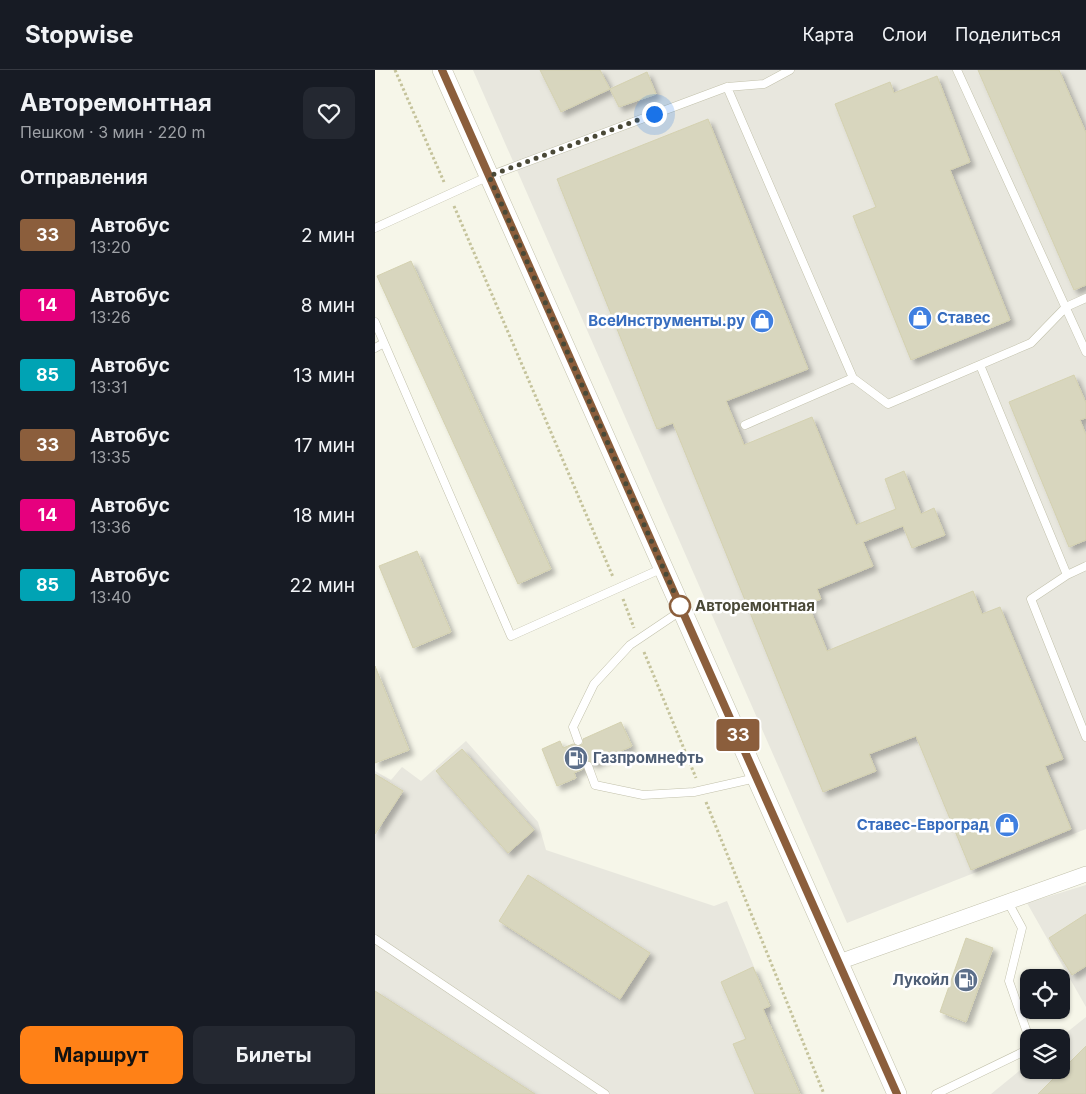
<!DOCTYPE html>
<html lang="ru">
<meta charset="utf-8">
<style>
:root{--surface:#171b24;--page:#242831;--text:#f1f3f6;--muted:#9ea1a6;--line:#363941;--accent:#ff8117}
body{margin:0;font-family:Inter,sans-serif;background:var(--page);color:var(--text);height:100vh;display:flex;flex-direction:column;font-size:19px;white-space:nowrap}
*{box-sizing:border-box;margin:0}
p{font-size:16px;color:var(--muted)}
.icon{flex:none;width:28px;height:28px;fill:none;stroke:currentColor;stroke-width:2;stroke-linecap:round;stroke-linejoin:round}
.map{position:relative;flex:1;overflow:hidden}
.panel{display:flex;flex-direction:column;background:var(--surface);width:375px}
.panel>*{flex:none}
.badge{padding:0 10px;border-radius:4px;font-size:18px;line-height:32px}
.tools{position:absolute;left:645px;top:899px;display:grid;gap:10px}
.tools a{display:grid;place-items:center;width:50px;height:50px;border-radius:10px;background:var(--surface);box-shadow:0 1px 4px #0004;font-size:25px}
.you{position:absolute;width:25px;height:25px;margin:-12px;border:4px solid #fff;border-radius:50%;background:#1a73e8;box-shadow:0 0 0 8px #1a73e833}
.map>.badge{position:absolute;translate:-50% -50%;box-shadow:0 0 0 2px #fff}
h2{padding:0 20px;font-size:19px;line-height:45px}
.round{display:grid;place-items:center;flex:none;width:52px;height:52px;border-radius:10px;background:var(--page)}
.summary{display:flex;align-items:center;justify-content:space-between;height:85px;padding:0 20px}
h1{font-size:24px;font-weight:700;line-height:38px}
.button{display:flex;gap:10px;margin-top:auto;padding:10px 20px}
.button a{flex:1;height:58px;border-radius:10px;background:var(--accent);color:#111;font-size:20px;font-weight:700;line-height:58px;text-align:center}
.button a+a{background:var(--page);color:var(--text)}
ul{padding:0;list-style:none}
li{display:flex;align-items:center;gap:15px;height:70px;padding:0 20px}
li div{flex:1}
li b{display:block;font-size:19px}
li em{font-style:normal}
li .badge{min-width:55px;font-weight:700;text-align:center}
header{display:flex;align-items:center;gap:30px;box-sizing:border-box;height:70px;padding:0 25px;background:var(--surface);border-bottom:1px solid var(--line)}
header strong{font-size:24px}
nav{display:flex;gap:28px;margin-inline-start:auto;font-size:18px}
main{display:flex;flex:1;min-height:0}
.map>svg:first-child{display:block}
.industrial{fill:#e8e7de}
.building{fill:#d8d6be;stroke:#d4d1b0;filter:url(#shadow)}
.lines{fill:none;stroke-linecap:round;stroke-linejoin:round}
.service-casing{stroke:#c2c1ab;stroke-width:9}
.minor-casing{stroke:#c2c1ab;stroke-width:16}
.tertiary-casing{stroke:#c2c1ab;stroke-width:20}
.path{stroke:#c5c39b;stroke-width:3;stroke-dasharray:2.5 2.5;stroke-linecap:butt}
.service{stroke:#fff;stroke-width:8}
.minor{stroke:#fff;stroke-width:15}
.tertiary{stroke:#fff;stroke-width:19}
.line-casing{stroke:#fff;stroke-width:11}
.line{stroke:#8b5e3c;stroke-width:8}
.walk{stroke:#4a4937;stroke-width:5;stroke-dasharray:0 9}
.stop-dot{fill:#fff;stroke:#8b5e3c;stroke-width:2.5}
.labels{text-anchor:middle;stroke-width:5;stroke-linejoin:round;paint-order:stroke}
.shop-label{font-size:15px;font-weight:bold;fill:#366cbe;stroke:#fff;text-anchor:end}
.stop-label{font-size:15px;font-weight:bold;fill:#4a4937;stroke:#fff;text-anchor:start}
.service-label{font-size:15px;font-weight:bold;fill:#4e5e75;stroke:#fff;text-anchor:start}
</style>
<header>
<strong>Stopwise</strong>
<nav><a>Карта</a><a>Слои</a><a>Поделиться</a></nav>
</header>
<main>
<section class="panel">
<div class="summary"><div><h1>Авторемонтная</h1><p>Пешком · 3 мин · 220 m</p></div><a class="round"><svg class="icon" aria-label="heart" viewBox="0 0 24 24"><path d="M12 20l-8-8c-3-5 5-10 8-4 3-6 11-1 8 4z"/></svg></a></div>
<h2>Отправления</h2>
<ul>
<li><span class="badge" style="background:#8b5e3c;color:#fff">33</span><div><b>Автобус</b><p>13:20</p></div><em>2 мин</em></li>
<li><span class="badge" style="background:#e6007e;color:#fff">14</span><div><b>Автобус</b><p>13:26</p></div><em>8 мин</em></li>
<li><span class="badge" style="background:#00a3b4;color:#fff">85</span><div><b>Автобус</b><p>13:31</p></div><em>13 мин</em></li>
<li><span class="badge" style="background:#8b5e3c;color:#fff">33</span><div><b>Автобус</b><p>13:35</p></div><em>17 мин</em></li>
<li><span class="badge" style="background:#e6007e;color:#fff">14</span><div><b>Автобус</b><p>13:36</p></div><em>18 мин</em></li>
<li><span class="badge" style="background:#00a3b4;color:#fff">85</span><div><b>Автобус</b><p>13:40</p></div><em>22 мин</em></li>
</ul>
<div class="button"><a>Маршрут</a><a>Билеты</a></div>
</section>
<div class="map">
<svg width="711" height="1024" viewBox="0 0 711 1024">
<defs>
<filter id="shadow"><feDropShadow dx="4.5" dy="4.5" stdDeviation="2.5" flood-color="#0004"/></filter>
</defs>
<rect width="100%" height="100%" fill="#f6f6e9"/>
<path class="industrial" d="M 98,0 L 711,0 L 711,759 L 472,853 Z
M 91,671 L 163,752 L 171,780 L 339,836 L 352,831 L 395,936 L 396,958 L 425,1024 L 0,1024 L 0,701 L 16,710 L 27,697 L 46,711 Z
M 711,815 L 711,937 L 652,833 Z
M 711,947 L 711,1024 L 616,1024 L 654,993 L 654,1000 L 686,1000 L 686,967 Z"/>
<path class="building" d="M 165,0 L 225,0 L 235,19 L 186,42 Z
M 603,0 L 684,0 L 711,63 L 711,215 L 699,220 Z
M 272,2 L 281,24 L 244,37 L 235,19 Z
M 562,6 L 595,92 L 575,100 L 635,250 L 536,290 L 478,146 L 501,137 L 460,34 L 515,12 L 519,23 Z
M 333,49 L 433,299 L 351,331 L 369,375 L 437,347 L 481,455 L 521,439 L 510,409 L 529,401 L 546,444 L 559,438 L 570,465 L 537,478 L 528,456 L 488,472 L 498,496 L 442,519 L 446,529 L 433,534 L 452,581 L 598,521 L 607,544 L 625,537 L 688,689 L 670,696 L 696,759 L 596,800 L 541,666 L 494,684 L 501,701 L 448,722 L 298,353 L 282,359 L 182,109 Z
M 36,191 L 176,499 L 143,514 L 2,206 Z
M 699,305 L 711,333 L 711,348 L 705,350 L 711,365 L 711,470 L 694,477 L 634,332 Z
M 42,481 L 76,562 L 38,578 L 4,496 Z
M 0,596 L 34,680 L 0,693 Z
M 246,652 L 257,676 L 218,694 L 214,691 L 211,691 L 208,695 L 208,699 L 199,703 L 201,708 L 182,716 L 167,679 L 185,671 L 188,678 L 198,674 L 204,676 L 208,674 L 208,669 Z
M 87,679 L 159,760 L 133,783 L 61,701 Z
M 0,704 L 28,721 L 0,764 Z
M 153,805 L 275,883 L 245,929 L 124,851 Z
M 711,844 L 711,896 L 697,905 L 674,868 Z
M 591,868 L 618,878 L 591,952 L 565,942 Z
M 378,897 L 395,936 L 388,939 L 425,1024 L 380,1024 L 358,974 L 371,969 L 346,912 Z
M 0,921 L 160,1024 L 0,1024 Z
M 711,976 L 711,1024 L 663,1024 Z"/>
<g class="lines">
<g class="service-casing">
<path id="service" d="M 582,0 L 711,282
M 352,17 L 478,308
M 0,158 L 114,106 L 352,17 L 389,14 L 415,0
M 0,252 L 136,566 L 288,498
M 0,278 L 9,273
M 605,295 L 692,505
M 370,355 L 478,308 L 513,334 L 656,273 L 691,237 L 711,228
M 711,496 L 692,505 L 656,529 L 711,667
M 203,671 L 198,657 L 219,614 L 255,575 L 307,540
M 213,696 L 220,715 L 268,725 L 319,722 L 381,708
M 633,832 L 647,858 L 634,911 L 654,968
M 0,869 L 230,1024
M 561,1024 L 654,979"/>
</g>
<g class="minor-casing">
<path id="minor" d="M 464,892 L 711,804"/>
</g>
<g class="tertiary-casing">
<path id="tertiary" d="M 67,0 L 522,1024"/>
</g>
<path class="path" d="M 20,0 L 69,112
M 79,136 L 238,507
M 248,529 L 259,558
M 269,582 L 321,708
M 331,732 L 449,1024"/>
<use href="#service" class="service"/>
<use href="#minor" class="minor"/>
<use href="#tertiary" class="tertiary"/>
</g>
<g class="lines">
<g class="line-casing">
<path id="line" d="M 67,0 L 522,1024"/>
</g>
<use href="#line" class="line"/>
<path class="walk" d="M 279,44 L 114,106 L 307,540 L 305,536"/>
</g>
<defs>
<g id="shop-disc" transform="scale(1.25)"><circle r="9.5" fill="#3f7fe0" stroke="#fff"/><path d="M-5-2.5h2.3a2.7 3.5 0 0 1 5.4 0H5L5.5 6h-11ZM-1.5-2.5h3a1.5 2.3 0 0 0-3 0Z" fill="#fff"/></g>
<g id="fuel-disc" transform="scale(1.25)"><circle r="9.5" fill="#5c6f8a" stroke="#fff"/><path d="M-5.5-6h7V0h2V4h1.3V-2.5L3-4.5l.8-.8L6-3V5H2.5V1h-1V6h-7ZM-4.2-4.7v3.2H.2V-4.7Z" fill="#fff"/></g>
</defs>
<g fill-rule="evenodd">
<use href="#shop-disc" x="545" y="248"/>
<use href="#shop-disc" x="387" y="251"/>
<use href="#fuel-disc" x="201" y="688"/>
<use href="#shop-disc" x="632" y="755"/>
<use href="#fuel-disc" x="591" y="910"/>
</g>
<circle class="stop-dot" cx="305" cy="536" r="10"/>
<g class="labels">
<g class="shop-label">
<text x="562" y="253" text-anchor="start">Ставес</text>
<text x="370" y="256">ВсеИнструменты.ру</text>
<text x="614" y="760">Ставес-Евроград</text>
</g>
<g class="stop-label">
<text x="320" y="541">Авторемонтная</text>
</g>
<g class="service-label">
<text x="218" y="693">Газпромнефть</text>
<text x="574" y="915" text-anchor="end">Лукойл</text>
</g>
</g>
</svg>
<div class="tools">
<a><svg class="icon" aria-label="locate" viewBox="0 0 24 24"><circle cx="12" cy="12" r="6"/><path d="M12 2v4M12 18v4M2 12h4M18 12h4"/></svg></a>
<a><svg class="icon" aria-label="layers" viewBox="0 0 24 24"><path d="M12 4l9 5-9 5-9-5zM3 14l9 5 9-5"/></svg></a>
</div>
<div class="you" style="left:279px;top:44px"></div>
<b class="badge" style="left:363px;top:665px;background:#8b5e3c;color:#fff">33</b>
</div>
</main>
